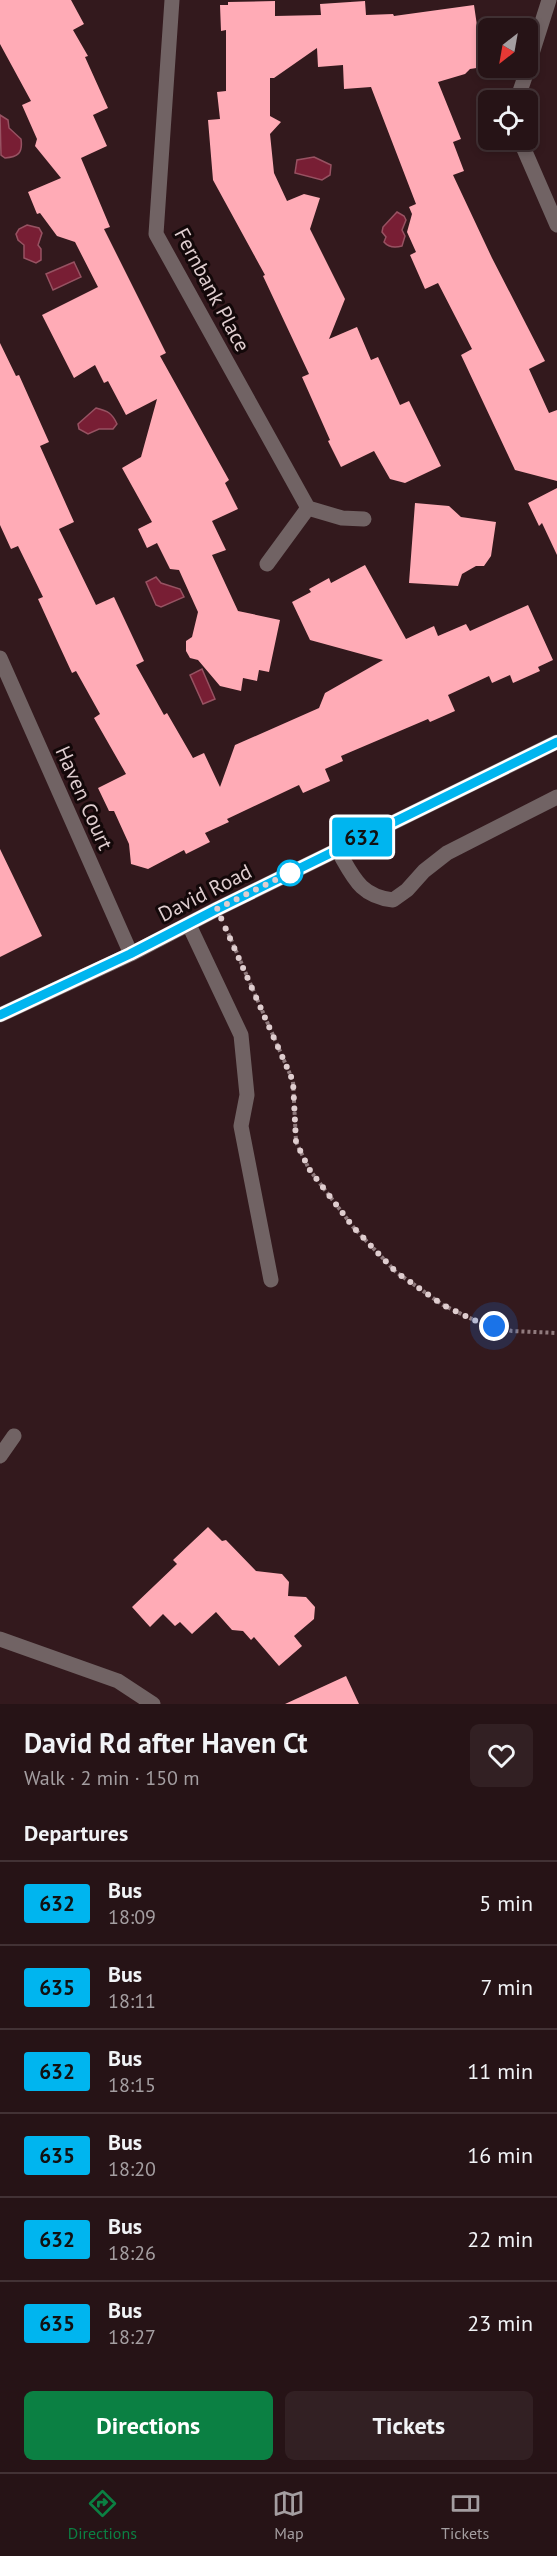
<!DOCTYPE html>
<meta charset="utf-8">
<style>
:root{--surface:#261316;--page:#322023;--text:#f1f3f6;--muted:#a49ea1;--line:#423235;--accent:#0b8043}
body{margin:0;font-family:"PT Sans",sans-serif;background:var(--page);color:var(--text);height:100vh;display:flex;flex-direction:column;font-size:22px;white-space:nowrap}
*{box-sizing:border-box;margin:0}
p{font-size:20px;color:var(--muted)}
.icon{flex:none;width:33px;height:33px;fill:none;stroke:currentColor;stroke-width:2;stroke-linecap:round;stroke-linejoin:round}
.map{position:relative;height:1704px;overflow:hidden}
.details{display:flex;flex-direction:column;background:var(--surface);flex:1}
.details>*{flex:none}
.badge{padding:0 12px;border-radius:4px;font-size:21px;line-height:39px}
.needle{width:39px;rotate:211deg}
.tools{position:absolute;left:478px;top:18px;display:grid;gap:12px}
.tools a{display:grid;place-items:center;width:60px;height:60px;border-radius:9px;background:var(--surface);box-shadow:0 3px 9px #0003,0 0 0 2px var(--line);font-size:30px}
.you{position:absolute;width:30px;height:30px;margin:-15px;border:4px solid #fff;border-radius:50%;background:#1a73e8;box-shadow:0 0 0 9px #1a73e833}
.map>.badge{position:absolute;translate:-50% -50%;box-shadow:0 0 0 3px #fff}
h2{padding:0 24px;font-size:22px;line-height:54px}
.round{display:grid;place-items:center;flex:none;width:63px;height:63px;border-radius:9px;background:var(--page)}
.headline{display:flex;align-items:center;justify-content:space-between;height:102px;padding:0 24px}
h1{font-size:28px;font-weight:600;line-height:45px}
.primary-button{display:flex;gap:12px;margin-top:auto;padding:12px 24px}
.primary-button a{flex:1;height:69px;border-radius:9px;background:var(--accent);color:#fff;font-size:24px;font-weight:600;line-height:69px;text-align:center}
.primary-button a+a{background:var(--page);color:var(--text)}
ul{padding:0;list-style:none}
li{display:flex;align-items:center;gap:18px;height:84px;padding:0 24px;border-top:2px solid var(--line)}
li div{flex:1}
li b{display:block;font-size:22px}
li em{font-style:normal}
li .badge{min-width:66px;font-weight:700;text-align:center}
.tabs{display:flex;justify-content:space-around;align-items:center;height:84px;border-top:2px solid var(--line);background:var(--surface);font-size:16px;color:var(--muted)}
.tabs a{display:grid;justify-items:center;gap:3px}
.tabs .selected{color:var(--accent)}
.map>svg:first-child{display:block}
.water{fill:#781e34;stroke:#975262;stroke-width:1.5}
.building{fill:#ffabb6}
.lines{fill:none;stroke-linecap:round;stroke-linejoin:round}
.path{stroke:#917b7e;stroke-width:4;stroke-dasharray:3 3;stroke-linecap:butt}
.minor{stroke:#716364;stroke-width:15}
.line-casing{stroke:#fff;stroke-width:14}
.line{stroke:#00b5ef;stroke-width:9}
.walk{stroke:#dfcdcf;stroke-width:6;stroke-dasharray:0 10.8}
.stop-dot{fill:#fff;stroke:#00b5ef;stroke-width:3}
.labels{text-anchor:middle;stroke-width:6;stroke-linejoin:round;paint-order:stroke}
.street-label{font-size:21px;fill:#dfcdcf;stroke:#130809}
</style>
<div class="map">
<svg width="557" height="1704" viewBox="0 0 557 1704">
<rect width="100%" height="100%" fill="#33191d"/>
<path class="water" d="M 0,115 L 8,120 L 9,128 L 21,139 C 23,153 18,157 5,158 L 1,155 Z
M 314,157 L 331,165 L 330,175 L 322,180 L 295,173 L 297,160 Z
M 397,212 L 404,216 L 406,220 L 402,230 L 405,236 L 402,246 C 395,248 389,248 384,242 L 386,237 L 382,232 L 383,227 Z
M 27,225 L 39,228 L 42,233 L 38,245 L 41,249 L 41,260 L 36,263 L 24,258 L 24,245 L 18,240 L 16,234 L 19,229 Z
M 74,262 L 81,277 L 53,290 L 46,274 Z
M 96,408 C 108,411 112,413 117,424 L 113,429 L 99,429 L 88,434 L 79,429 L 78,424 Z
M 156,577 L 161,583 L 180,589 L 184,597 L 161,607 L 156,605 L 146,582 Z
M 202,669 L 215,699 L 203,704 L 190,675 Z"/>
<path class="building" d="M 0,0 L 71,0 L 84,24 L 73,30 L 88,56 L 85,57 L 108,108 L 93,115 L 107,146 L 81,158 L 110,227 L 104,229 L 166,353 L 160,356 L 229,480 L 225,483 L 238,509 L 212,521 L 226,550 L 212,555 L 238,611 L 280,620 L 269,672 L 259,670 L 257,681 L 243,678 L 241,691 L 220,686 L 198,660 L 190,658 L 186,651 L 186,641 L 192,637 L 198,612 L 179,570 L 170,569 L 157,543 L 147,548 L 138,529 L 152,522 L 122,468 L 141,457 L 157,399 L 126,415 L 108,381 L 104,383 L 95,365 L 74,378 L 42,315 L 98,287 L 75,242 L 57,236 L 40,213 L 37,214 L 28,192 L 61,178 L 35,146 L 37,139 L 22,105 L 31,101 L 0,44 Z
M 275,1 L 275,16 L 321,15 L 320,4 L 365,1 L 366,15 L 393,14 L 394,16 L 474,5 L 483,67 L 470,69 L 465,74 L 438,82 L 461,139 L 453,142 L 464,171 L 453,175 L 492,258 L 545,361 L 529,369 L 549,413 L 557,410 L 557,481 L 515,470 L 461,355 L 472,349 L 438,283 L 425,289 L 410,255 L 416,252 L 407,232 L 412,214 L 409,207 L 416,204 L 371,87 L 344,89 L 343,65 L 318,67 L 317,48 L 274,78 L 270,78 L 270,116 L 281,122 L 270,134 L 274,173 L 287,201 L 304,194 L 320,198 L 310,229 L 345,299 L 329,339 L 357,327 L 371,360 L 378,357 L 400,405 L 409,401 L 441,466 L 405,483 L 390,479 L 374,451 L 341,467 L 328,441 L 330,440 L 302,377 L 309,374 L 263,276 L 265,275 L 213,180 L 208,120 L 220,119 L 217,92 L 226,91 L 226,30 L 221,31 L 220,5 L 228,5 L 228,2 Z
M 0,343 L 16,376 L 19,375 L 49,442 L 40,446 L 74,522 L 59,529 L 96,605 L 114,597 L 144,661 L 136,665 L 164,715 L 167,713 L 193,758 L 204,753 L 220,787 L 235,745 L 319,708 L 325,693 L 383,660 L 310,640 L 292,602 L 311,592 L 309,589 L 329,578 L 331,583 L 365,565 L 406,639 L 434,626 L 438,636 L 466,624 L 470,631 L 528,605 L 553,660 L 538,667 L 540,671 L 513,683 L 510,675 L 492,683 L 489,676 L 448,695 L 455,711 L 430,722 L 428,719 L 341,756 L 343,761 L 325,769 L 330,781 L 303,793 L 299,785 L 227,819 L 229,822 L 205,833 L 210,842 L 186,854 L 184,850 L 148,869 L 131,864 L 129,844 L 114,811 L 109,811 L 98,788 L 126,774 L 94,718 L 100,714 L 76,671 L 72,673 L 59,645 L 38,599 L 43,597 L 18,546 L 11,549 L 0,525 Z
M 557,488 L 557,555 L 542,523 L 539,526 L 528,503 Z
M 415,503 L 449,506 L 461,517 L 496,522 L 491,556 L 484,566 L 476,566 L 462,574 L 458,586 L 409,583 Z
M 0,849 L 42,936 L 0,957 Z
M 208,1527 L 222,1541 L 226,1540 L 256,1571 L 282,1574 L 289,1582 L 288,1596 L 306,1597 L 315,1607 L 314,1619 L 294,1636 L 302,1646 L 279,1666 L 254,1637 L 251,1640 L 243,1631 L 232,1630 L 216,1612 L 192,1634 L 180,1622 L 175,1626 L 163,1614 L 150,1627 L 132,1607 L 177,1564 L 173,1560 Z
M 346,1676 L 359,1704 L 285,1704 Z"/>
<g class="lines">
<path class="path" d="M 226,928 L 293,1081 L 296,1142 L 309,1169 L 354,1228 L 396,1272 L 443,1305 L 476,1321 L 512,1331 L 557,1333"/>
<path class="minor" d="M 172,0 L 156,234 L 308,508
M 528,66 L 549,0
M 517,100 L 528,68
M 520,140 L 557,225
M 267,564 L 308,508 L 342,518 L 364,519
M 0,658 L 131,954
M 337,849 C 353,876 359,896 393,900 L 407,890 L 424,871 L 447,853 L 557,797
M 189,925 L 241,1035 L 247,1095 L 241,1126 L 271,1280
M 0,1015 L 131,954 L 217,909 L 557,742
M 0,1456 L 14,1436
M 0,1639 L 118,1681 L 153,1704"/>
</g>
<g class="lines">
<g class="line-casing">
<path id="line" d="M 0,1015 L 130,954 L 217,909 L 557,742"/>
</g>
<use href="#line" class="line"/>
<path class="walk" d="M 290,873 L 297,869 L 217,909 L 293,1081 L 296,1142 L 309,1169 L 354,1228 L 396,1272 L 443,1305 L 476,1321 L 494,1326"/>
</g>
<circle class="stop-dot" cx="290" cy="873" r="12"/>
<g class="labels">
<g class="street-label">
<text transform="translate(212 290) rotate(62)" y="7">Fernbank Place</text>
<text transform="translate(84 798) rotate(66)" y="7">Haven Court</text>
<text transform="translate(205 893) rotate(-27)" y="7">David Road</text>
</g>
</g>
</svg>
<div class="tools">
<a><svg class="needle" viewBox="-14 -14 28 28"><path d="M0-13l5 13h-10z" fill="#e53935"/><path d="M0 13l5-13h-10z" fill="#a49ea1"/></svg></a>
<a><svg class="icon" aria-label="locate" viewBox="0 0 24 24"><circle cx="12" cy="12" r="6"/><path d="M12 2v4M12 18v4M2 12h4M18 12h4"/></svg></a>
</div>
<div class="you" style="left:494px;top:1326px"></div>
<b class="badge" style="left:362px;top:837px;background:#00b5ef;color:#111">632</b>
</div>
<section class="details">
<div class="headline"><div><h1>David Rd after Haven Ct</h1><p>Walk · 2 min · 150 m</p></div><a class="round"><svg class="icon" aria-label="heart" viewBox="0 0 24 24"><path d="M12 20l-8-8c-3-5 5-10 8-4 3-6 11-1 8 4z"/></svg></a></div>
<h2>Departures</h2>
<ul>
<li><span class="badge" style="background:#00b5ef;color:#111">632</span><div><b>Bus</b><p>18:09</p></div><em>5 min</em></li>
<li><span class="badge" style="background:#00b5ef;color:#111">635</span><div><b>Bus</b><p>18:11</p></div><em>7 min</em></li>
<li><span class="badge" style="background:#00b5ef;color:#111">632</span><div><b>Bus</b><p>18:15</p></div><em>11 min</em></li>
<li><span class="badge" style="background:#00b5ef;color:#111">635</span><div><b>Bus</b><p>18:20</p></div><em>16 min</em></li>
<li><span class="badge" style="background:#00b5ef;color:#111">632</span><div><b>Bus</b><p>18:26</p></div><em>22 min</em></li>
<li><span class="badge" style="background:#00b5ef;color:#111">635</span><div><b>Bus</b><p>18:27</p></div><em>23 min</em></li>
</ul>
<div class="primary-button"><a>Directions</a><a>Tickets</a></div>
</section>
<nav class="tabs">
<a class="selected"><svg class="icon" aria-label="directions" viewBox="0 0 24 24"><path d="M12 3l9 9-9 9-9-9zM9 14v-3h6M13 9l2 2-2 2"/></svg>Directions</a>
<a><svg class="icon" aria-label="map" viewBox="0 0 24 24"><path d="M3 6l6-2 6 2 6-2v14l-6 2-6-2-6 2zM9 4v14M15 6v14"/></svg>Map</a>
<a><svg class="icon" aria-label="tickets" viewBox="0 0 24 24"><path d="M3 7h18v10H3zM15 7v10"/></svg>Tickets</a>
</nav>
